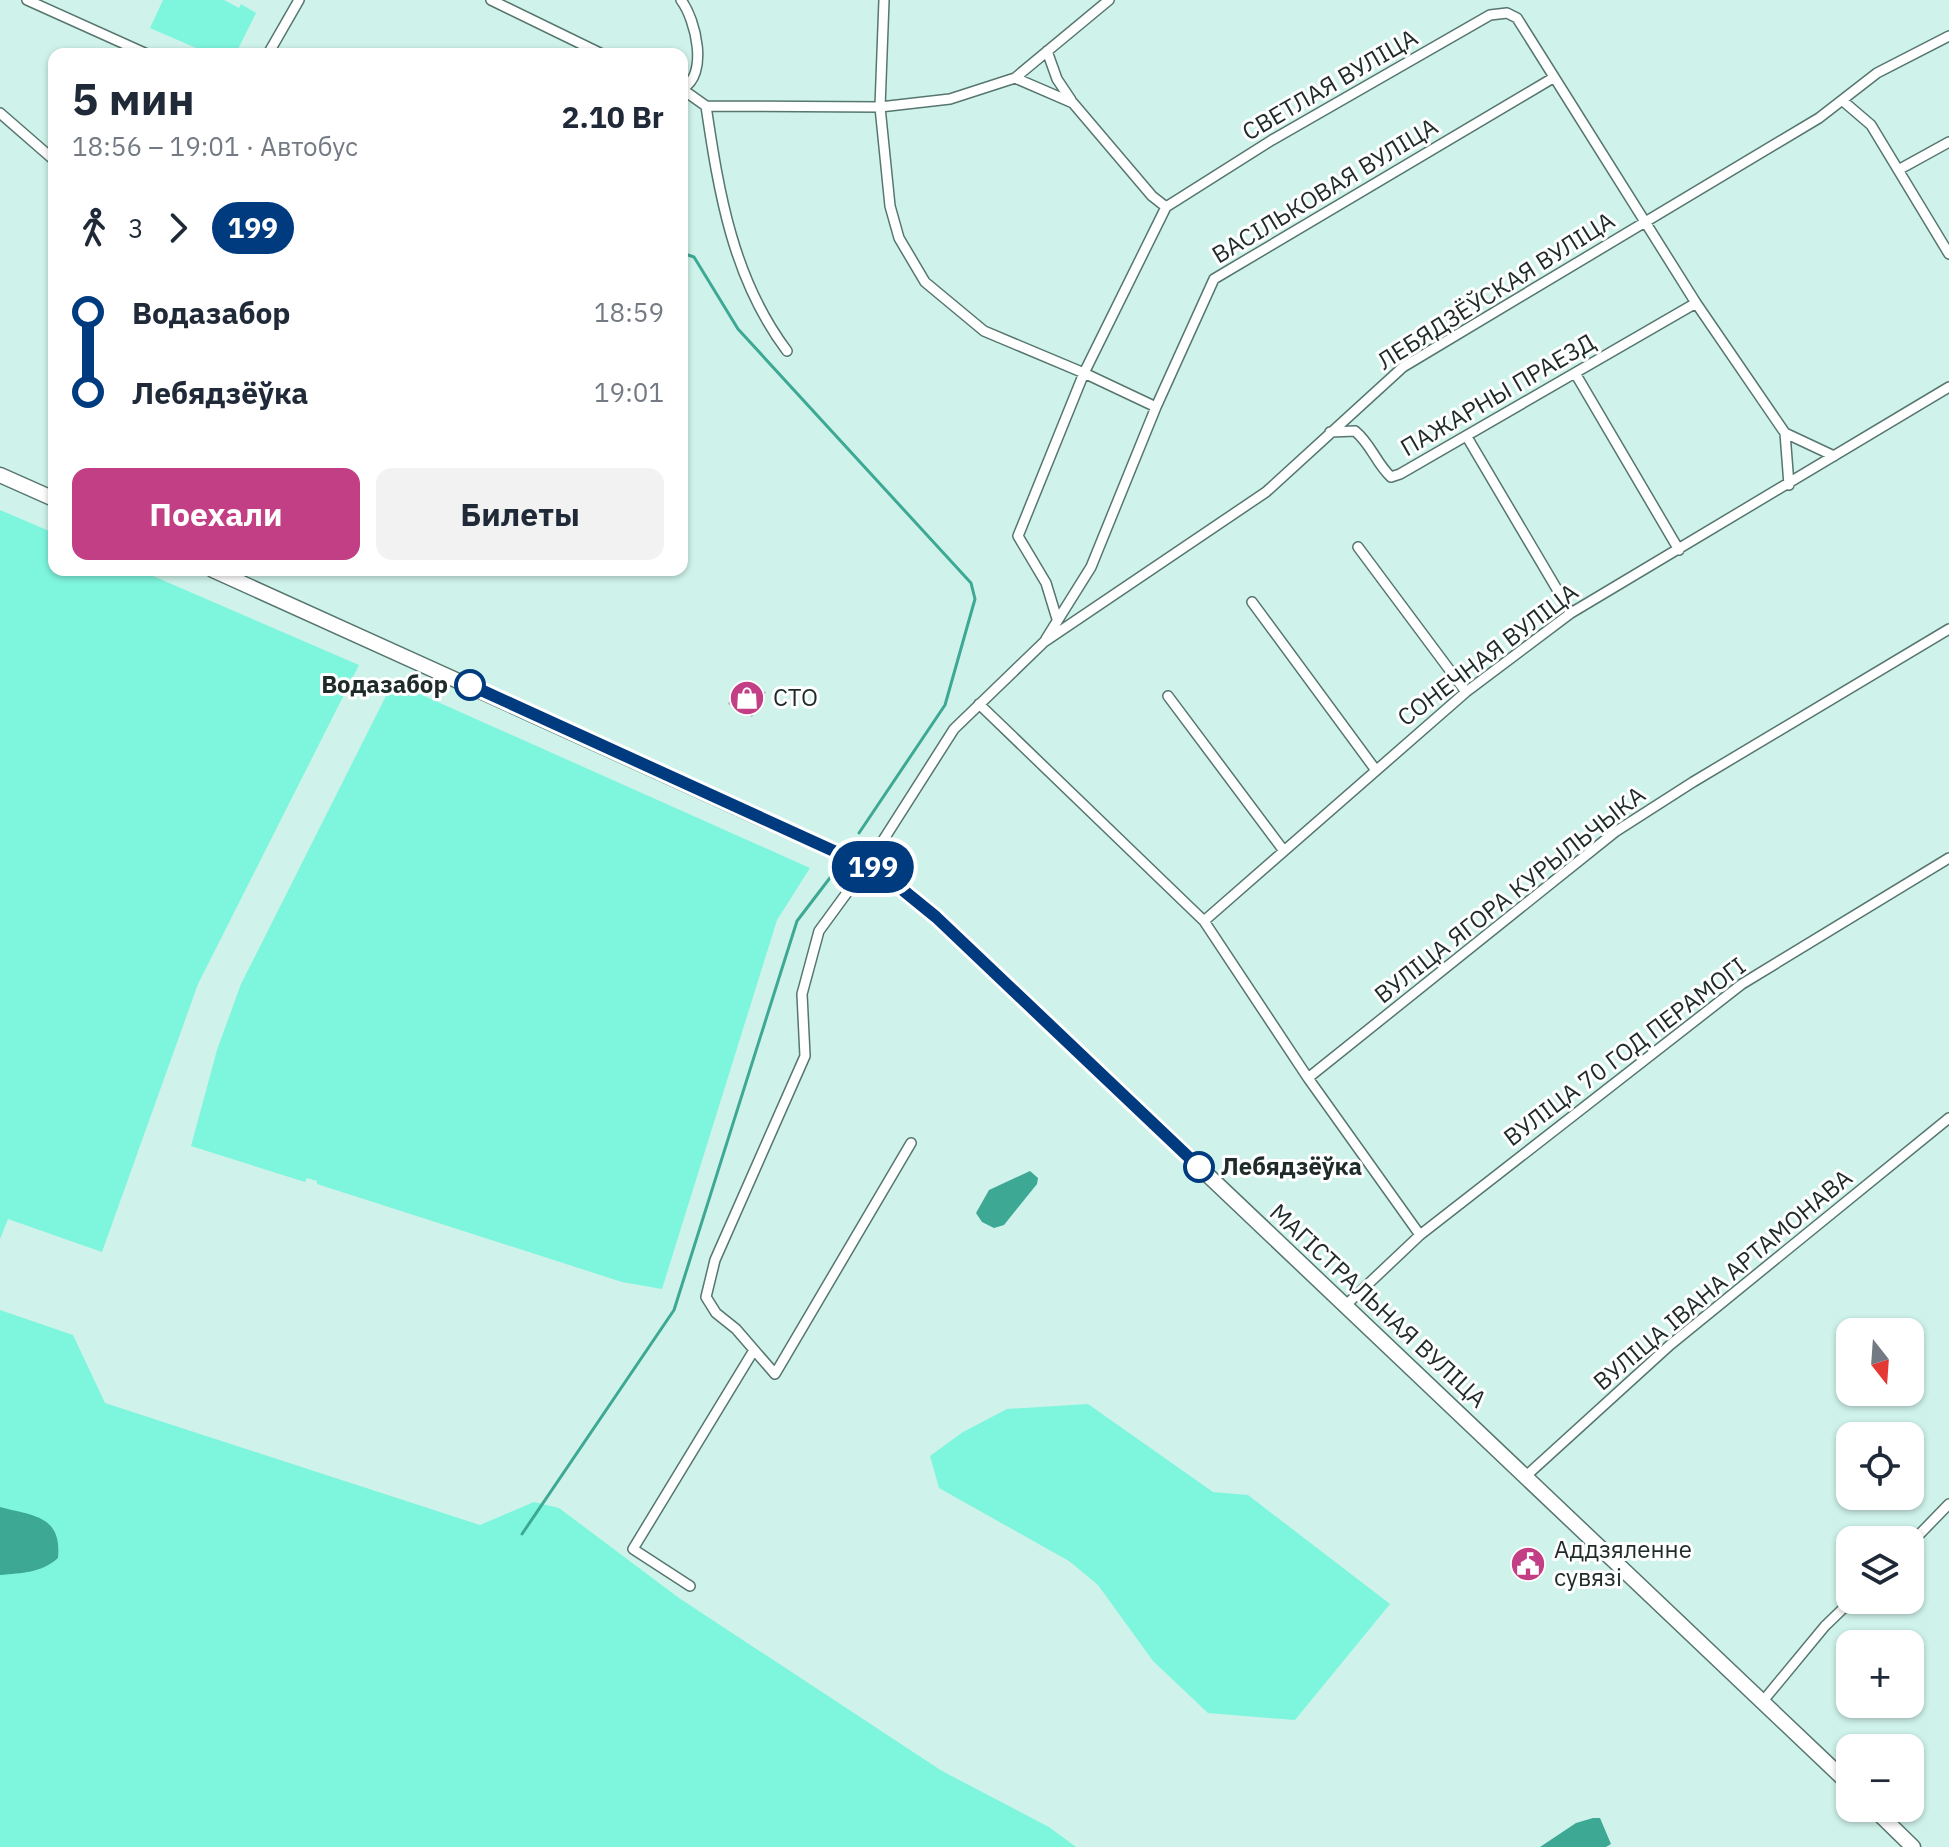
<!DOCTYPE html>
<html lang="ru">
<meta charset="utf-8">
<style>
:root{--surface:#fff;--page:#f2f2f3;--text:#1f2937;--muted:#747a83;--accent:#c23f85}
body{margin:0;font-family:"IBM Plex Sans",sans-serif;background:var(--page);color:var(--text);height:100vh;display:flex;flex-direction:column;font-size:30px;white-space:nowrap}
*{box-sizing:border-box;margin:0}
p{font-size:26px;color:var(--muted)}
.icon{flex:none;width:44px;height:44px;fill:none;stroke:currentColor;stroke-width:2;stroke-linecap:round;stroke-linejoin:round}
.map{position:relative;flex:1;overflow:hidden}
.drawer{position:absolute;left:48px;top:48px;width:640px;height:528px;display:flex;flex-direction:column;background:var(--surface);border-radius:16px;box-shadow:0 2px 6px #0004}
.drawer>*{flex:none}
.badge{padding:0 16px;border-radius:26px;font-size:28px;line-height:52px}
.needle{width:52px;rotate:163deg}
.controls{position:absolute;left:1836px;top:1318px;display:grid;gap:16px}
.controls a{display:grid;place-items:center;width:88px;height:88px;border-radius:16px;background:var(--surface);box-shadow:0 2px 6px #0004;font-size:40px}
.map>.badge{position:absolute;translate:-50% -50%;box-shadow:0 0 0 4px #fff}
.legs{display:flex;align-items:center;gap:12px;height:88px;padding:0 24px;font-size:26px}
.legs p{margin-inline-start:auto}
.summary{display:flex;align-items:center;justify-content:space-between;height:136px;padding:0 24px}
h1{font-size:44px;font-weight:700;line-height:60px}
.cta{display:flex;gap:16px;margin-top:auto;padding:16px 24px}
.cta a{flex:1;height:92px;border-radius:16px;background:var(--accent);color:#fff;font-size:32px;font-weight:700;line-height:92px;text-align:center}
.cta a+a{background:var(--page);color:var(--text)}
ul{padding:0 24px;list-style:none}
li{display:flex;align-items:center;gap:28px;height:80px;font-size:30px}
li i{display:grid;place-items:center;width:12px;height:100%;margin:0 10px;background:currentColor}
li i::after{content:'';width:20px;height:20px;margin:-10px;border:6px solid;border-radius:50%;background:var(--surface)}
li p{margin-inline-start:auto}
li:first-child i{background:linear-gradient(#0000 50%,currentColor 0)}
li:last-child i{background:linear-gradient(currentColor 50%,#0000 0)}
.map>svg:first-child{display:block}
.green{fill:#7ef5dd}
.water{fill:#3da894}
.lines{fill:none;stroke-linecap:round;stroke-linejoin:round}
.stream{stroke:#3da894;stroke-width:3}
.building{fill:#c6a8b4}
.minor-casing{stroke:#56766f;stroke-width:12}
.secondary-casing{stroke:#56766f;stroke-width:17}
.minor{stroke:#fff;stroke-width:9}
.secondary{stroke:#fff;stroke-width:14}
.line-1-casing{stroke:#fff;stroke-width:18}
.line-1{stroke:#003b80;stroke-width:12}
.stop-1-dot{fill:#fff;stroke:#003b80;stroke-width:4}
.labels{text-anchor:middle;stroke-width:6;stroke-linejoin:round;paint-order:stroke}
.street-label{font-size:24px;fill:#1e2b28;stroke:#fff}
.stop-label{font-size:24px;font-weight:bold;fill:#1e2b28;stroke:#fff;text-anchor:end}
.poi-label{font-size:24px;fill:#1e2b28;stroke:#fff;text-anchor:start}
</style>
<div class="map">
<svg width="1949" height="1847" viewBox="0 0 1949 1847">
<rect width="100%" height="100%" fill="#cff3ea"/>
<path class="green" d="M 163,0 L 224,0 L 239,8 L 241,4 L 256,13 L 236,53 L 210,54 L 150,28 Z
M 0,510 L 54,533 L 54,570 L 139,570 L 359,665 L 198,984 L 102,1252 L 8,1219 L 0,1239 Z
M 393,682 L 810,868 L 777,920 L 662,1289 L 622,1282 L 317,1184 L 317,1181 L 307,1178 L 305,1182 L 191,1146 L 217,1050 L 241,984 Z
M 0,1310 L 73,1335 L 105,1403 L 480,1525 L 534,1502 L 559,1508 L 679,1598 L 942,1771 L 1049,1827 L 1076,1847 L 0,1847 Z
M 1088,1404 L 1213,1492 L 1248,1495 L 1390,1604 L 1295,1720 L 1208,1713 L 1153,1661 L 1098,1585 L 1069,1561 L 939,1488 L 930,1456 L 963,1432 L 1007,1409 Z"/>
<path class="water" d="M 1030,1171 L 1038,1178 L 1037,1184 L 1004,1225 L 994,1228 L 982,1222 L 976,1213 L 989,1190 Z
M 0,1507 C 33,1516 62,1515 58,1558 C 41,1573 22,1573 0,1575 Z
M 1593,1818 L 1600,1818 L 1611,1844 L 1606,1847 L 1540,1847 L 1576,1823 Z"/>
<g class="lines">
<path class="stream" d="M 682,253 L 694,257 L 738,329 L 971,583 L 975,599 L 945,705 L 859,833
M 522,1534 L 674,1310 L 797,921 L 839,866"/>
</g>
<path class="building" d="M 739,683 L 766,692 L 752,717 L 728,704 Z"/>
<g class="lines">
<g class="minor-casing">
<path id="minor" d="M 27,0 L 147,54
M 491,0 L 602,54
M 681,0 C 696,20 709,75 682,89
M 884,0 L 880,107 L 890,206 L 899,238 L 925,282 L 984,331 L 1084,373 L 1156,407
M 1047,51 L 1057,79 L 1071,100
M 268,54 L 299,0
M 1015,78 L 1073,103 L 1152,196 L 1166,207
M 682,89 L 706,106
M 1843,101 L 1871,125 L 1949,254
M 706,106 L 880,107 L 950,99 L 1015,78 L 1109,0
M 706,106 C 719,194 733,279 787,351
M 0,113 L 54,160
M 1900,169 L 1949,142
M 1575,373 L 1679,550
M 1330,432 L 1355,431 C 1371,444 1376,463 1391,477 L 1400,474 L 1696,303
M 1785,433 L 1834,456
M 1467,437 L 1571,613
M 1358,547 L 1466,692
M 1252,602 L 1375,769
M 1057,619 L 1046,583 L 1018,536 L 1084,373 L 1166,207 L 1272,140 L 1490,15 L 1507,13 L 1517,18 L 1696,303 L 1785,433 L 1789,485
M 1046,639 L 1091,567 L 1156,407 L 1214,279 L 1553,78
M 1168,696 L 1284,851
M 979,704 L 1204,921 L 1308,1078 L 1420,1235
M 1204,921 L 1466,692 L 1571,613 L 1949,387
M 1308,1078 L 1615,832 L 1693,782 L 1949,629
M 911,1143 L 775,1374 L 736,1329 L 716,1313 L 706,1297 L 715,1260 L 805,1056 L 802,994 L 819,931 L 868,864 L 954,729 L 1044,642 L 1266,492 L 1403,367 L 1819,118 L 1877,73 L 1949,36
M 1346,1305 L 1420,1235 L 1742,984 L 1949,858
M 1526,1476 L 1670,1345 L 1949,1118
M 1910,1544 L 1949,1504
M 690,1586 L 633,1549 L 754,1350
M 1763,1701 L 1825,1626 L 1852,1600"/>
</g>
<g class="secondary-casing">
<path id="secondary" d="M 0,475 L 54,499
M 213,570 L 882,873 L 936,917 L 1850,1785
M 1873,1808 L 1913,1847"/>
</g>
<use href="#minor" class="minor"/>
<use href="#secondary" class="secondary"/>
</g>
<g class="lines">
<g class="line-1-casing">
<path id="line-1" d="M 470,685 L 882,873 L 936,917 L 1199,1167"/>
</g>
<use href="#line-1" class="line-1"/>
</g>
<defs>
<g id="shop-disc" transform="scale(1.8)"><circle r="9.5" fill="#c23f85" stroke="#fff"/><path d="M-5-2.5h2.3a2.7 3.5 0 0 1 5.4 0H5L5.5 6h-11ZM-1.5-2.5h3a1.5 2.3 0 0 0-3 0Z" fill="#fff"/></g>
<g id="civic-disc" transform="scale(1.8)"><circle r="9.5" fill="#c23f85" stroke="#fff"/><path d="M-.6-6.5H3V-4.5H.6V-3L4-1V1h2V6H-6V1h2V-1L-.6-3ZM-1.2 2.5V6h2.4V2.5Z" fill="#fff"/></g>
</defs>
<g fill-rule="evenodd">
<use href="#shop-disc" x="747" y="698"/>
<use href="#civic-disc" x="1528" y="1564"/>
</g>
<g class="stop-1-dot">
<circle cx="470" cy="685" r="14"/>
<circle cx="1199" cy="1167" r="14"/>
</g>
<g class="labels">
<g class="street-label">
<text transform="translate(1330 85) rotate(-30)" y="8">СВЕТЛАЯ ВУЛІЦА</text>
<text transform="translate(1325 191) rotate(-31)" y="8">ВАСІЛЬКОВАЯ ВУЛІЦА</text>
<text transform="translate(1496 291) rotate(-32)" y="8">ЛЕБЯДЗЁЎСКАЯ ВУЛІЦА</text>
<text transform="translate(1498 395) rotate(-30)" y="8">ПАЖАРНЫ ПРАЕЗД</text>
<text transform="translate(1488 655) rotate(-37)" y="8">СОНЕЧНАЯ ВУЛІЦА</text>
<text transform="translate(1510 895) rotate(-38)" y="8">ВУЛІЦА ЯГОРА КУРЫЛЬЧЫКА</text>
<text transform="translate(1625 1052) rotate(-37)" y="8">ВУЛІЦА 70 ГОД ПЕРАМОГІ</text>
<text transform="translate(1723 1280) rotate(-40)" y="8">ВУЛІЦА ІВАНА АРТАМОНАВА</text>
<text transform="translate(1378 1306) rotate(43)" y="8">МАГІСТРАЛЬНАЯ ВУЛІЦА</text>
</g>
<g class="stop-label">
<text x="448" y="693">Водазабор</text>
<text x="1221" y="1175" text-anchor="start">Лебядзёўка</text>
</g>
<g class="poi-label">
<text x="773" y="706">СТО</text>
<text x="1554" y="1558">Аддзяленне<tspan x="1554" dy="28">сувязі</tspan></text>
</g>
</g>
</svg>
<div class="controls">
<a><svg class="needle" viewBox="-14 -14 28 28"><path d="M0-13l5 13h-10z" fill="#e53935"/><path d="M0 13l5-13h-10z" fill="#747a83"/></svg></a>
<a><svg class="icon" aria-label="locate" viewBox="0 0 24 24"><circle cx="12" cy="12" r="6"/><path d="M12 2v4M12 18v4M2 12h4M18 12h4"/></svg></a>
<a><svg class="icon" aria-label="layers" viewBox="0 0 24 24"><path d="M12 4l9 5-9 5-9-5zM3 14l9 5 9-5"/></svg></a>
<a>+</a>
<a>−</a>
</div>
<b class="badge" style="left:873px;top:867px;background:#003b80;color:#fff">199</b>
<section class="drawer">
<div class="summary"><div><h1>5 мин</h1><p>18:56 – 19:01 · Автобус</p></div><b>2.10 Br</b></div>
<div class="legs"><svg class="icon" aria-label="walk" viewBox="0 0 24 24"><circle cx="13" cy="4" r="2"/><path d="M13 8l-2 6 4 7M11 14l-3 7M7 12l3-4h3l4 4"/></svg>3<svg class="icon" aria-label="forward" viewBox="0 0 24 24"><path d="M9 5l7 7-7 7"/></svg><b class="badge" style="background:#003b80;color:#fff">199</b></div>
<ul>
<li><i style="color:#003b80"></i><b>Водазабор</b><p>18:59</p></li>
<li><i style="color:#003b80"></i><b>Лебядзёўка</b><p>19:01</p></li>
</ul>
<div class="cta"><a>Поехали</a><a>Билеты</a></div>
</section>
</div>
